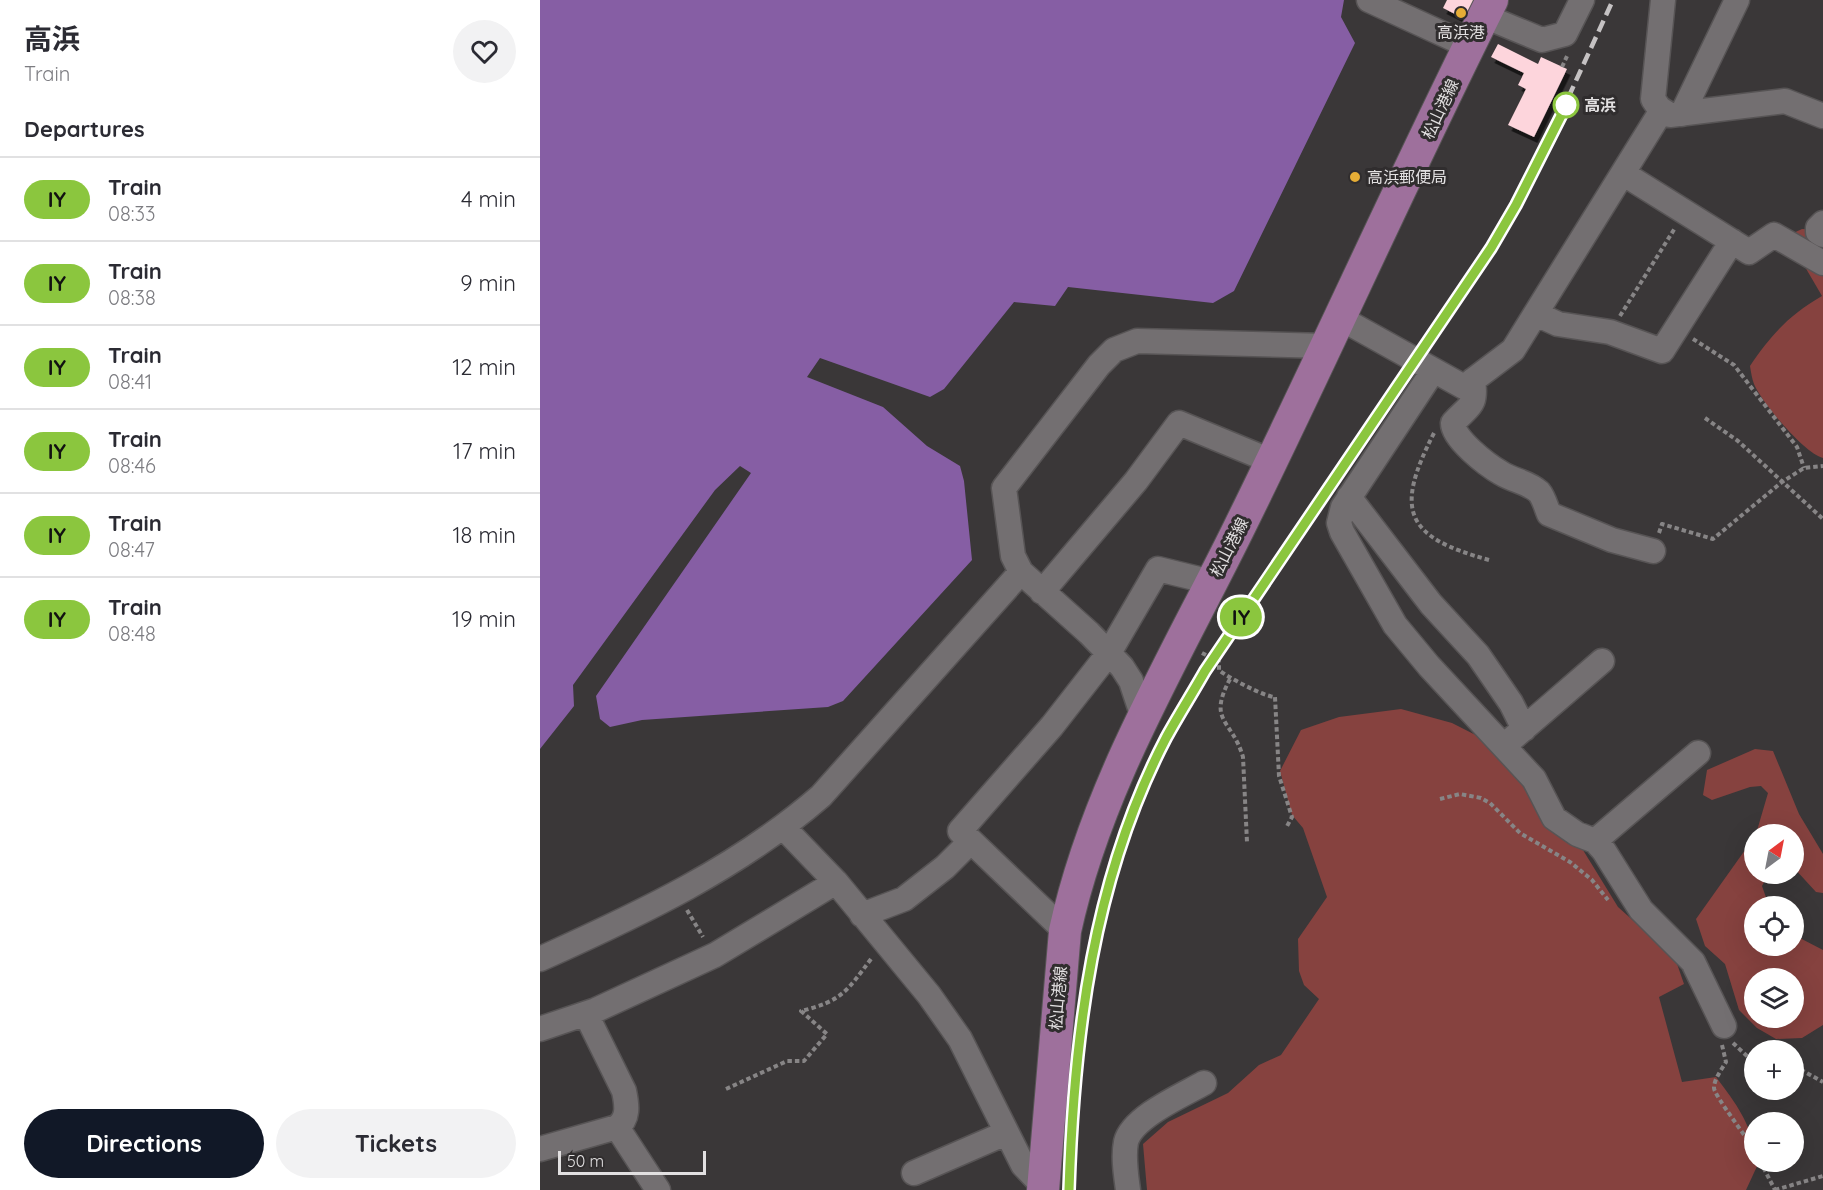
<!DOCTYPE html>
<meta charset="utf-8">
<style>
:root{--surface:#fff;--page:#f2f2f3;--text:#2b2b33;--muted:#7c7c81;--line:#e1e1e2;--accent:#111827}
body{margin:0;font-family:Quicksand,"Noto Sans JP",sans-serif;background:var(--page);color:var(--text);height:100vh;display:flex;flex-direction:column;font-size:22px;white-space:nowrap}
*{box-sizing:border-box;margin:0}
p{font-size:20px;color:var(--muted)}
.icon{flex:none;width:33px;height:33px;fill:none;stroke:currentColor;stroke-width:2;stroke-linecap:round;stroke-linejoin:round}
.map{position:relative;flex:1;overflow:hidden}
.sheet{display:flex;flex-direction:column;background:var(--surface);width:540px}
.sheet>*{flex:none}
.badge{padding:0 12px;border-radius:20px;font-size:21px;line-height:39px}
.needle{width:39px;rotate:32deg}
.tools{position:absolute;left:1204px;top:824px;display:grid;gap:12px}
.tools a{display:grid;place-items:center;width:60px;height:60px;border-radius:50%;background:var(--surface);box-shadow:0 6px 24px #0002;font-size:30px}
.scale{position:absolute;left:18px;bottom:15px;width:148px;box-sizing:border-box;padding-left:6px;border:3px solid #e2e0e1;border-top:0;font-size:16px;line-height:21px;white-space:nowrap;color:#e2e0e1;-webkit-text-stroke:4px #302d2e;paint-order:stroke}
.map>.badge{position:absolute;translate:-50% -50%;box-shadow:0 0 0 3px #fff}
h2{padding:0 24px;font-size:22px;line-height:54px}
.round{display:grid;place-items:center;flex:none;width:63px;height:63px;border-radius:32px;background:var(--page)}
.headline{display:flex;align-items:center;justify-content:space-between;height:102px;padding:0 24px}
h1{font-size:28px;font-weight:700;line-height:45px}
.primary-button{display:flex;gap:12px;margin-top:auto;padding:12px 24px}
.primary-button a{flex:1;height:69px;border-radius:36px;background:var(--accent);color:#fff;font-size:24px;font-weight:700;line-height:69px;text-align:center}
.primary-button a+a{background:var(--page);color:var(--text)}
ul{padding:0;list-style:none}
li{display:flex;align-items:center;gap:18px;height:84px;padding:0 24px;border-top:2px solid var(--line)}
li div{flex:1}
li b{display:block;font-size:22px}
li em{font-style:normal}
li .badge{min-width:66px;font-weight:700;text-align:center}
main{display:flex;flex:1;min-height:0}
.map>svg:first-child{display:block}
.green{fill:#86423f;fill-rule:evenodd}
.water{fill:#865ea4}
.building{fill:#fdd5dc;filter:url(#shadow)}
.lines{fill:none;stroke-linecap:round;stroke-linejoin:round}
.minor-casing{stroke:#575455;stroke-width:27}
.major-casing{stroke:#575455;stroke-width:34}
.path{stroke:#878586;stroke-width:4;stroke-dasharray:4.5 3;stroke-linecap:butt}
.minor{stroke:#736f71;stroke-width:24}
.major{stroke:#9e709c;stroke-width:32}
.rail{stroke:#c5c2c3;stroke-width:4.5;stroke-dasharray:12 6;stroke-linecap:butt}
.line-casing{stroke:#fff;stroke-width:14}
.line{stroke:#8bc63e;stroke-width:9}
.poi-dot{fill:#e6ad36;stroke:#302d2e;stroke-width:2}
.stop-dot{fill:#fff;stroke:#8bc63e;stroke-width:3}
.labels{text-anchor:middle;stroke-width:6;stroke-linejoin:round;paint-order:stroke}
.poi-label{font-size:16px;fill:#e2e0e1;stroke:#302d2e}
.stop-label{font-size:16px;font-weight:bold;fill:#e2e0e1;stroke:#302d2e;text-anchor:start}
.street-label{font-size:16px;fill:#e2e0e1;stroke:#302d2e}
</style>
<main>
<section class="sheet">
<div class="headline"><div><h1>高浜</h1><p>Train</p></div><a class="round"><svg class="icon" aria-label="heart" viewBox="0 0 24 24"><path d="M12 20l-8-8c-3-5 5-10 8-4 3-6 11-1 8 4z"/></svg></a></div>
<h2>Departures</h2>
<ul>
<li><span class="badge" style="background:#8bc63e;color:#111">IY</span><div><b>Train</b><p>08:33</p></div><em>4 min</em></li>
<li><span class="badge" style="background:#8bc63e;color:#111">IY</span><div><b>Train</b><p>08:38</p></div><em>9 min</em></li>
<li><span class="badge" style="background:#8bc63e;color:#111">IY</span><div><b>Train</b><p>08:41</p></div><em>12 min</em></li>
<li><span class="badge" style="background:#8bc63e;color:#111">IY</span><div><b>Train</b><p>08:46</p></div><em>17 min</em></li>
<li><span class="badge" style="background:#8bc63e;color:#111">IY</span><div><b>Train</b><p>08:47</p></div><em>18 min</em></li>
<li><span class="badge" style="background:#8bc63e;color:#111">IY</span><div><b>Train</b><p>08:48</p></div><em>19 min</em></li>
</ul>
<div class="primary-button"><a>Directions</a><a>Tickets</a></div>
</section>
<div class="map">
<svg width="1283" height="1190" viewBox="0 0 1283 1190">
<defs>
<filter id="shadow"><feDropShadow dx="3.5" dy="6" stdDeviation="0" flood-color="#0009"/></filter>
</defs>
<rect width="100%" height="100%" fill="#3a3738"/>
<path class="green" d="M 1262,229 L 1283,230 L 1283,458 C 1265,454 1222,403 1214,384 C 1212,379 1211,372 1210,366 C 1231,335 1249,315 1282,296 L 1247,236 Z
M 861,709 L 912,723 L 973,754 L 1011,798 L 1078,907 L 1135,958 L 1144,984 L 1119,997 L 1142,1082 L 1176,1077 C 1195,1102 1215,1128 1215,1161 L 1219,1162 L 1206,1190 L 607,1190 L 603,1144 L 628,1122 L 688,1093 L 719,1065 L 741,1055 L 779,999 L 764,985 L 759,971 L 758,939 L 787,897 L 763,828 L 752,815 L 740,771 L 761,730 L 799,717 Z
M 1215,749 L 1233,751 L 1259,814 L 1283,854 L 1283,893 L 1276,892 L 1254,868 L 1254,834 L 1216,834 L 1228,793 L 1221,786 L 1210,787 L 1172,800 L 1163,795 L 1167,770 Z
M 1215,836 L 1215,873 L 1229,873 L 1222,886 L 1229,906 L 1215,906 L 1215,945 L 1254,945 L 1254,935 L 1283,950 L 1283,1025 L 1262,1038 L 1236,1039 L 1217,1028 L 1199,1010 L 1185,964 L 1165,946 L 1156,919 ZM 1215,978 L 1254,978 L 1254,1017 L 1215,1017 Z"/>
<path class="water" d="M 0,0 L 804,0 L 801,17 L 815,43 L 694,291 L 673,303 L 528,287 L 515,306 L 474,302 L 404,389 L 390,397 L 280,358 L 267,377 L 343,407 L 387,446 L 420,466 L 424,481 L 432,560 L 303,701 L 288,707 L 102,720 L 70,727 L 60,719 L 56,696 L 211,473 L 200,466 L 175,490 L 33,685 L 34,706 L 0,749 Z"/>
<path class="building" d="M 907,0 L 935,0 L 925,19 L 903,8 Z
M 958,44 L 998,64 L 1001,57 L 1027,69 L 994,137 L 968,125 L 986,89 L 978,85 L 984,73 L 951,57 Z"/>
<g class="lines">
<g class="minor-casing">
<path id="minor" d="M 829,0 L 929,46
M 1123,0 L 1113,99 L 1119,108 L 1130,115 L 1245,101 L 1283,116
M 944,16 L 1002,40 L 1025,34 L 1042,0
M 1142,114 L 1197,0
M 1084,174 L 1209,252 L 1234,235 L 1283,263
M 1283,223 L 1278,228 L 1278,232 L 1283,235
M 996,314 L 1018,324 L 1070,332 L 1122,351 L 1192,241
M 800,318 L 924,387 L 973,350 L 1122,110
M 893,371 L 803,507 L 799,523 L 802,532 L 855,625 L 889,666 L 994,779 L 1014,818 L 1037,834 L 1055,841 L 1064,851 L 1101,910 L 1153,962 L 1184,1026
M 933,380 C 937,407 929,405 913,423 C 912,438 947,465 961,473 C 974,481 988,482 999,492 C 1004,498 1006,507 1009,514 L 1072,540 L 1113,551
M 809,497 L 891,604 L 938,655 L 971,703 L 984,729
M 502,592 L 596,481 L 639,423 L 731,461
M 603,717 L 591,681 L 582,667 L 549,633 L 481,572 L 473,556 L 464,488 L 559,365 L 574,350 L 597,341 L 786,346
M 973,738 L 1062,661
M 244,828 L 296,882 L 389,995 L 420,1039 L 483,1165 L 503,1186
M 431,841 L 525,931
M 1055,841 L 1158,753
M 322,915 L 364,899 L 405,867 L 431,841 L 420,831 L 512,726 L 569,653 L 618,569 L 671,582
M 0,959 C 100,914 198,868 281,796 L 481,572
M 0,1029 L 56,1010 L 175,955 L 296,882
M 77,1127 L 118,1190
M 0,1149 L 77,1127 C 89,1119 87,1105 84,1091 L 46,1014
M 374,1173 L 466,1133
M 588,1190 C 586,1175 583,1157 586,1142 C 592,1117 643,1095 664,1083"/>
</g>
<g class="major-casing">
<path id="major" d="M 503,1190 L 525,931 C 556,788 634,660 698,530 C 785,354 864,175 952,0"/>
</g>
<path class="path" d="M 1022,67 L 1028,54
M 1080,316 L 1135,228
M 1153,339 L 1194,365 L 1257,447 L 1264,468
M 1165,418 L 1198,441 L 1283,519
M 894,433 C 854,511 865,537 949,560
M 1119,533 L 1122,524 L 1173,539 L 1242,482 L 1264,468 L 1283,466
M 662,653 L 679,662 L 679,670 C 687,677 725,697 735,697 L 739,776 L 752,817 L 746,828
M 690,679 C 667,722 692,719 703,757 L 707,842
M 900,799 L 920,794 L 941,798 L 950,803 L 980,833 L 1030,862 L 1052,880 L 1068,900
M 147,910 L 163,937
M 1193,1043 L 1208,1057 L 1215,1058
M 1182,1045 L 1186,1062 C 1182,1069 1174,1079 1174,1088 C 1174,1095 1208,1139 1215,1151
M 1254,1066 L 1283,1082
M 186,1089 L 247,1061 L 264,1061 L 287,1034 L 261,1011 C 302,1001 307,991 331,959
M 1220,1161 L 1235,1190
M 1235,1190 L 1283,1176"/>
<use href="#minor" class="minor"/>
<use href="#major" class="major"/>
<path class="rail" d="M 529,1190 C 535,1034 554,879 626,738 C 638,716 652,694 665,671 L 951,248 L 1001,157 L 1073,0"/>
</g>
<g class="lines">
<g class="line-casing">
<path id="line" d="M 529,1190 C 534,1035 553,878 626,738 C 638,716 652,694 665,671 L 951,248 L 976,205 L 1027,104"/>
</g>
<use href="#line" class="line"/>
</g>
<g class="poi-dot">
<circle cx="921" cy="13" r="6"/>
<circle cx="815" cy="177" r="6"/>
</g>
<circle class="stop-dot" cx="1026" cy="105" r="12"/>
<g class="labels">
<g class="poi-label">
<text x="921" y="38">高浜港</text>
<text x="827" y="183" text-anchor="start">高浜郵便局</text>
</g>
<g class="stop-label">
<text x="1044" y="111">高浜</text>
</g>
<g class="street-label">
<text transform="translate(900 109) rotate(-65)" y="6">松山港線</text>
<text transform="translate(689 547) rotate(-63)" y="6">松山港線</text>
<text transform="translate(518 998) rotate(-85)" y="6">松山港線</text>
</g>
</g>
</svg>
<div class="tools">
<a><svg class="needle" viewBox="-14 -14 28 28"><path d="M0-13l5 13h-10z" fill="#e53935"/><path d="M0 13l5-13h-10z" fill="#7c7c81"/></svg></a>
<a><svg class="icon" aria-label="locate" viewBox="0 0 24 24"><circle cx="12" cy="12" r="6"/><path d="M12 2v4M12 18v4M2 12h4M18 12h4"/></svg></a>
<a><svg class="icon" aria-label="layers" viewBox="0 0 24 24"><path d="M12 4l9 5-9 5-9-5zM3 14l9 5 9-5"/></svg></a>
<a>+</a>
<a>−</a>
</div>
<div class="scale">50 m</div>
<b class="badge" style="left:701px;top:617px;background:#8bc63e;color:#111">IY</b>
</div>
</main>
